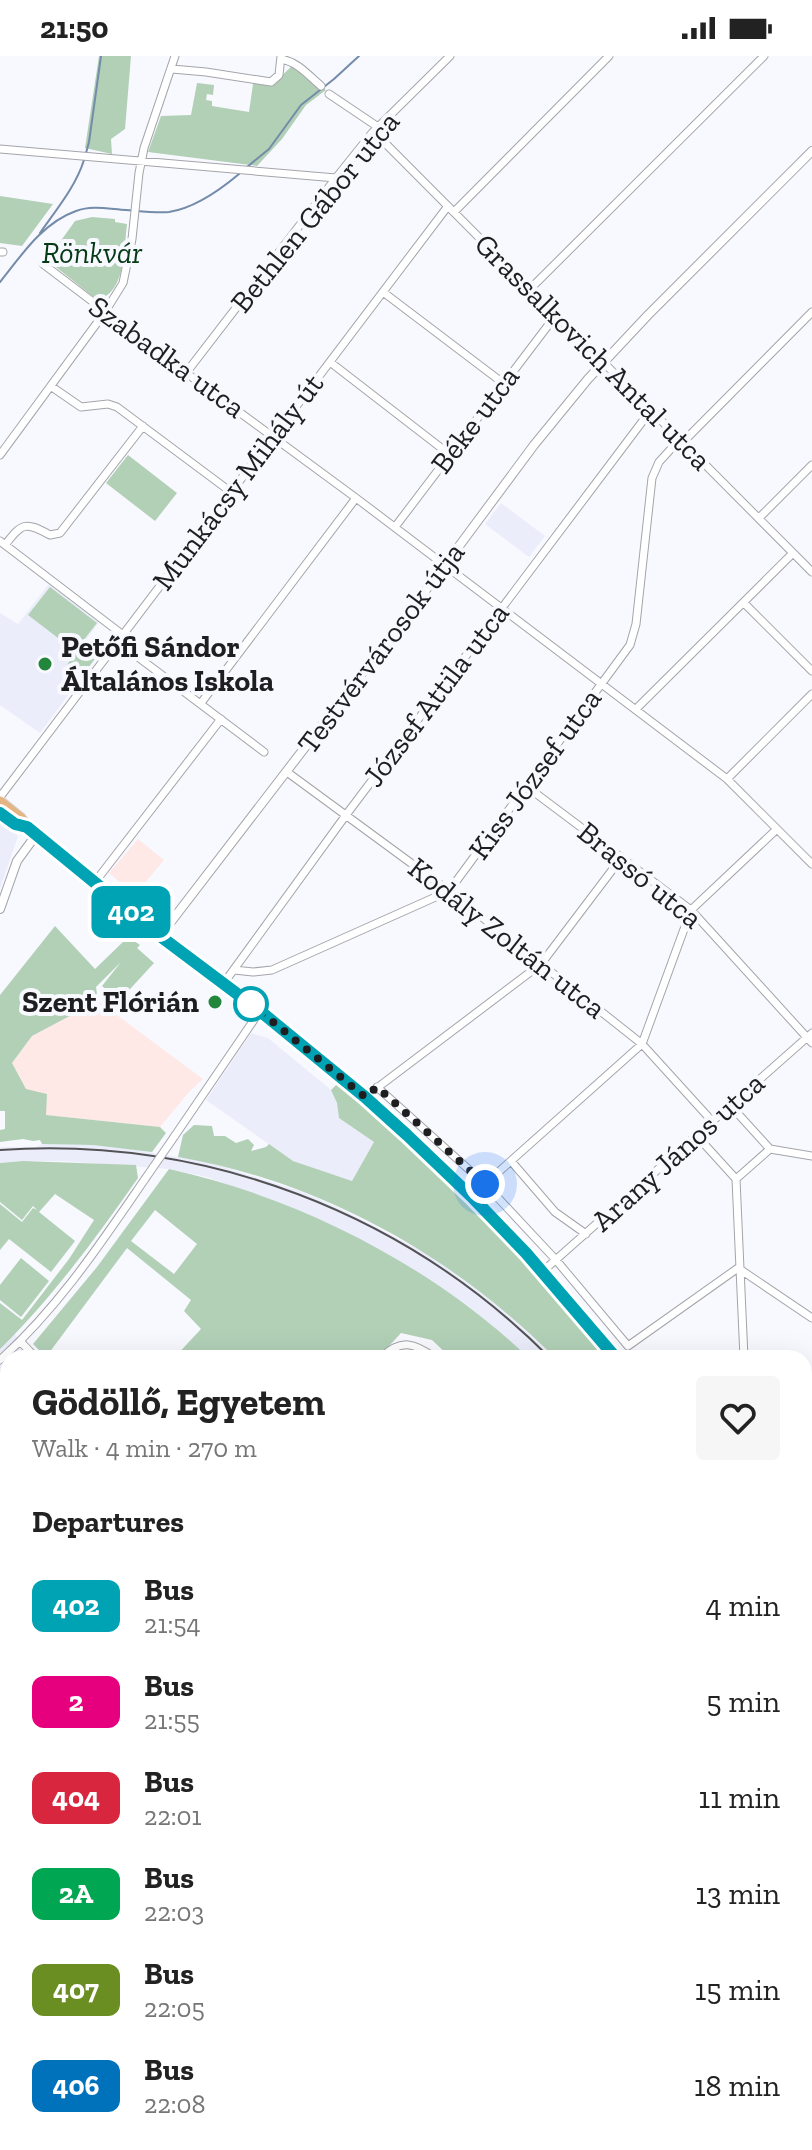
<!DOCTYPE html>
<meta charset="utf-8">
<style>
:root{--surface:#fff;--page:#f6f6f6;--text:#222;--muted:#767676}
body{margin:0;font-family:"Zilla Slab",serif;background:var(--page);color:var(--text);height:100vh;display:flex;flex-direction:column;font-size:30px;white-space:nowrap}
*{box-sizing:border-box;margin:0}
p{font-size:26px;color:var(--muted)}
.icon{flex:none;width:44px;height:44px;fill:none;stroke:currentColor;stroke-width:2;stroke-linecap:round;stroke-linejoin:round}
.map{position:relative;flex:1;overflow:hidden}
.sheet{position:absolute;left:0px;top:1294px;width:812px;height:800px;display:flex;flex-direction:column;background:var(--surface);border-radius:24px 24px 0 0;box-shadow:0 8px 32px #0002}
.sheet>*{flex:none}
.badge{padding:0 16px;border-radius:12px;font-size:28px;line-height:52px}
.you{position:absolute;width:40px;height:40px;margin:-20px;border:6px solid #fff;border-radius:50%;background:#1a73e8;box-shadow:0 0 0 12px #1a73e833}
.map>.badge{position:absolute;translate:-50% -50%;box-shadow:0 0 0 4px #fff}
h2{padding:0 32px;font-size:30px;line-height:72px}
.round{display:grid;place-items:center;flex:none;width:84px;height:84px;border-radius:8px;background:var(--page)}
.head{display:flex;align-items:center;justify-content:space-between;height:136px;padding:0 32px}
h1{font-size:38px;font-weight:700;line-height:60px}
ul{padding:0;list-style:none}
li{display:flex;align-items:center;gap:24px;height:96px;padding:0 32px}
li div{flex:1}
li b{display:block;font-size:30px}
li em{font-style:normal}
li .badge{min-width:88px;font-weight:700;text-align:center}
.status{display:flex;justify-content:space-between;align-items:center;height:56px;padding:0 40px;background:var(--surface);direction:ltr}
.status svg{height:22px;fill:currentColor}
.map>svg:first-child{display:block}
.built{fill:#ebedfb}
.industrial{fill:#ffe9e7}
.green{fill:#b1d0b6;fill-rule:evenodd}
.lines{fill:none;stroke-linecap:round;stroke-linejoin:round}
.stream{stroke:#748ba9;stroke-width:2}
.minor-casing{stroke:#a4a5aa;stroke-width:9}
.tertiary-casing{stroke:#a4a5aa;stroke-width:10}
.primary-casing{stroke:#d6d6d7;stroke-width:13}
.minor{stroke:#fff;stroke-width:7}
.tertiary{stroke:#fff;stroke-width:8}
.primary{stroke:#e5b483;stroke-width:11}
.rail{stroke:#535356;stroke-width:2}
.minor-bridge-casing{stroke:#a4a5aa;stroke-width:9;stroke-linecap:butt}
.minor-bridge{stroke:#fff;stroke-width:7}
.line-casing{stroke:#fff;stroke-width:18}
.line{stroke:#00a3b4;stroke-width:12}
.walk{stroke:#1e1e20;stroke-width:8;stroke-dasharray:0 14.4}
.poi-dot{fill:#22873c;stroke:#f8f8ff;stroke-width:3}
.stop-dot{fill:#fff;stroke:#00a3b4;stroke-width:4}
.labels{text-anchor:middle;stroke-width:8;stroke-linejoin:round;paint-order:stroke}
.street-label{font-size:30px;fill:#1e1e20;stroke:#f8f8ff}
.park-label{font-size:30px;font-style:italic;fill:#053a17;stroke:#f8f8ff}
.poi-label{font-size:30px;font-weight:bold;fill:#1e1e20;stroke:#f8f8ff;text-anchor:start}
</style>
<div class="status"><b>21:50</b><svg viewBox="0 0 49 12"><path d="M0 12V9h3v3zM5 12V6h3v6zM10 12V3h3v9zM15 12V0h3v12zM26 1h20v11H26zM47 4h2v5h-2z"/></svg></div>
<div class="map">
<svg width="812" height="2094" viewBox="0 0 812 2094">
<rect width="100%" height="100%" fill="#f8f8ff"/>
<path class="built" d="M 501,447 L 545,480 L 529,501 L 485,468 Z
M 49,528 L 99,566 L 86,584 L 101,595 L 40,677 L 0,649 L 0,557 L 18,568 Z
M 0,767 L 18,780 L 0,833 Z
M 251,977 L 268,982 L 331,1034 L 337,1047 L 339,1062 L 374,1086 L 352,1125 L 293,1105 L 206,1044 Z
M 42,1088 L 93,1089 L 125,1092 L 211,1107 L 300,1135 L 339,1152 L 420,1194 L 441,1208 L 499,1250 L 555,1302 L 529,1302 L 473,1254 L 402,1207 L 378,1193 L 302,1156 L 248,1136 L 207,1121 L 169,1113 L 62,1105 L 23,1105 L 0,1107 L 0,1091 L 36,1091 Z
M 0,1260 L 7,1270 L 37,1302 L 8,1302 L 8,2086 L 32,2086 L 30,2094 L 0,2094 Z
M 804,1654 L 812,1666 L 812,1698 L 804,1686 Z"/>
<path class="industrial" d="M 138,783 L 164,804 L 135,839 L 109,817 Z
M 98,945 L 203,1023 L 189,1036 L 160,1071 L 45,1059 L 26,1033 L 12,1007 L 32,980 Z
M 804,1714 L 812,1727 L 812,1927 L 804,1928 Z"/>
<path class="green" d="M 99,0 L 131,0 L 125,73 L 111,83 L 112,98 L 85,92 Z
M 294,8 L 326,34 L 306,49 L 282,83 L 257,110 L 148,96 L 161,60 L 191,59 L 197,27 L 214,29 L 213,39 L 207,38 L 206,44 L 212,45 L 212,50 L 249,56 L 253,28 L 274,27 Z
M 0,140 L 53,148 L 22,190 L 0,187 Z
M 92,161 L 115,163 L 115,166 L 127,168 C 124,191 126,232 101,243 L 95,242 L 47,204 L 75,165 Z
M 128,399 L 177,437 L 155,465 L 106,427 Z
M 50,531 L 97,567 L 75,595 L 28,559 Z
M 86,584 L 101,595 L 81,621 L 66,610 Z
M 55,870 L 95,913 L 128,881 L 140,889 L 137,892 L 154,907 L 119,945 L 102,930 L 121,906 L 96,931 L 98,945 L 32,980 L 12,1007 L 26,1033 L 47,1038 L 46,1059 L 160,1071 L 166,1077 L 152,1096 L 93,1089 L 42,1088 L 40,1084 L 33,1085 L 23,1083 L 0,1086 L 0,1074 L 5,1073 L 5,1055 L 0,1055 L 0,939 Z
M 338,1027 C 362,1046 387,1065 410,1086 C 482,1153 550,1226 613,1302 L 555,1302 C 454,1200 320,1125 178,1101 L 183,1079 L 194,1069 L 212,1070 L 214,1080 L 225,1080 L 236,1087 L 248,1083 L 254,1089 L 251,1095 L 266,1091 L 269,1088 L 293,1105 L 352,1125 L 374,1086 L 339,1062 L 337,1047 L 331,1034 Z
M 23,1105 L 136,1109 L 138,1122 C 96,1182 52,1242 0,1293 L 0,1247 L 22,1264 L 69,1203 L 94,1164 L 55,1138 L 39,1156 L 75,1185 L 51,1216 L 9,1183 L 0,1194 L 0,1148 L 22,1166 L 33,1152 L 37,1154 L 33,1150 L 22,1164 L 0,1146 L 0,1107 Z
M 169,1113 C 300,1142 431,1209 529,1302 L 451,1302 L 432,1284 L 401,1277 L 378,1302 L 174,1302 L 201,1273 L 184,1255 L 191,1244 L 127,1192 L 46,1301 L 33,1288 L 97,1211 ZM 155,1154 L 197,1188 L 174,1218 L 131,1185 Z
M 21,1202 L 49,1225 L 21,1261 L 0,1244 L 0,1229 Z
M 8,1343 L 8,1478 L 0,1484 L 0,1349 Z
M 0,1490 L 8,1500 L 8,1607 L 0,1606 Z
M 804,1578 L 812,1589 L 812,1666 L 804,1654 Z
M 710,2086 L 780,2086 L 781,2094 L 710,2094 Z"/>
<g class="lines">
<path class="stream" d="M 86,97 L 89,86 L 101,0
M 247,111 L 269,93 L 301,49 L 334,23 L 359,0
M 40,177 C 56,154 76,130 84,104
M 0,226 C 21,200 42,167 76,155 C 92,149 109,153 126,154 C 139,155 155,157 169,156 C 195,152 220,134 239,118"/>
<g class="minor-casing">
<path id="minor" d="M 281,3 C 298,6 308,19 321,30
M 172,13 L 206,16 L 271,26 L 279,19 L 281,0
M 329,38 L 378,71
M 372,77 L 385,87 L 812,516
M 0,93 L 336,122
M 454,156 L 609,0
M 0,196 L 3,196
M 43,208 L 197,325 L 356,442 L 727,723 L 812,808
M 530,233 L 764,0
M 383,236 L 503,327
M 330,306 L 449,398
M 186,317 L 336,122 L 372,77 L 450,0
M 52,331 L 81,351 L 108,348 L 117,351 L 231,436
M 683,386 L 812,256
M 0,399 L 105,256 L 123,227 L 132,183 L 139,117 L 144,92 L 175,0
M 759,462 L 812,409
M 395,471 L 556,259
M 0,485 L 123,579
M 5,489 C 22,467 25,465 50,479 L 60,477 L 143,370
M 744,547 L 812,615
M 118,586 L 264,696
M 201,647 L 356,442
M 636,653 L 793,497
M 287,716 L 449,835 L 642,988 L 712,1065
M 727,723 L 812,638
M 526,730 L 691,854 L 812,987
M 0,741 L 448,150
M 95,826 L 221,663
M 234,914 L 253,916 L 272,914 L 449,835 L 630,589 L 636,568 L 652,422 L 659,406 L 680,383
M 224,927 L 346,759 L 651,354
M 377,1031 L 485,1128 L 556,1204 L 628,1290 L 738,1212
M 365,1041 L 541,908 L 622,801
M 730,1049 L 770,1093 L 736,1123
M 696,1079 L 736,1123 L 744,1302
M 174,1081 L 260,955
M 770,1093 L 812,1100
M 511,1105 L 555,1156 L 586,1178
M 485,1128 L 642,988 L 691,854 L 777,773
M 738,1212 L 812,1262
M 543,1215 L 812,977
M 20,1285 L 36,1302
M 381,1302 C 401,1282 415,1287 435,1302
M 0,1304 C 58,1252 101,1187 145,1123
M 804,1407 L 812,1412
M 804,1559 L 812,1553
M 0,1737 L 8,1728
M 804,1746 L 812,1741
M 594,2094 L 596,2086"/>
</g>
<g class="tertiary-casing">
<path id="tertiary" d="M 0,853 L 17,805 L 36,779
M 160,880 L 445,509 L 534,389 L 588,323 L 648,259 L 812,95"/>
</g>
<g class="primary-casing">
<path id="primary" d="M 0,746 L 20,762 L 27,771 L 160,880 L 260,955 L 407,1079 L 473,1142 L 526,1197 L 616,1302
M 0,758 L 15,768 L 27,771
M 804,1566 L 812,1577"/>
</g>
<use href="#minor" class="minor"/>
<use href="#tertiary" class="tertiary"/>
<use href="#primary" class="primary"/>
<path class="rail" d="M 0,1094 C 205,1080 405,1156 550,1302
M 804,1659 L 812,1671"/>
<g class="minor-bridge-casing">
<path id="minor-bridge" d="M 145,1123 L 174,1081"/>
</g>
<use href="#minor-bridge" class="minor-bridge"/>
</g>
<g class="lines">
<g class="line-casing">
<path id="line" d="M 0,757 L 15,768 L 27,771 L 160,880 L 260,955 L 365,1041 L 407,1079 L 473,1142 L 526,1197 L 616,1302"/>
</g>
<use href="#line" class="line"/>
<path class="walk" d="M 251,948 L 365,1041 L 377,1031 L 485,1128"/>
</g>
<g class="poi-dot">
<circle cx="45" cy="608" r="8"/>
<circle cx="215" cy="946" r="8"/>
</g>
<circle class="stop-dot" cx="251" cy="948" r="16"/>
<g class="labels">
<g class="street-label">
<text transform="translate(315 156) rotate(-51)" y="10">Bethlen Gábor utca</text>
<text transform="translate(593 296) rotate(45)" y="10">Grassalkovich Antal utca</text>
<text transform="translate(167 301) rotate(36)" y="10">Szabadka utca</text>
<text transform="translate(475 364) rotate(-53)" y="10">Béke utca</text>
<text transform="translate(238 426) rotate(-53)" y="10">Munkácsy Mihály út</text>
<text transform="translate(381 592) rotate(-53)" y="10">Testvérvárosok útja</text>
<text transform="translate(436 639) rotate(-53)" y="10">József Attila utca</text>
<text transform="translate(535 718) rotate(-54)" y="10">Kiss József utca</text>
<text transform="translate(640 819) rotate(39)" y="10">Brassó utca</text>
<text transform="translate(507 882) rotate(38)" y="10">Kodály Zoltán utca</text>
<text transform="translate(678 1096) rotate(-42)" y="10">Arany János utca</text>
</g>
<g class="park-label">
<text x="92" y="207">Rönkvár</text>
</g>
<g class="poi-label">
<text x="61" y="601">Petőfi Sándor<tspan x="61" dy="34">Általános Iskola</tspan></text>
<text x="199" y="956" text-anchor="end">Szent Flórián</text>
</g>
</g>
</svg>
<div class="you" style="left:485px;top:1128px"></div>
<b class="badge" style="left:131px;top:856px;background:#00a3b4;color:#fff">402</b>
<section class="sheet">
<div class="head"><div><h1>Gödöllő, Egyetem</h1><p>Walk · 4 min · 270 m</p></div><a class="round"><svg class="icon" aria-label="heart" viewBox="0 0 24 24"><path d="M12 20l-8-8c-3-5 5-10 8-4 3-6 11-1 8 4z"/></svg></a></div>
<h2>Departures</h2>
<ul>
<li><span class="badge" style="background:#00a3b4;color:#fff">402</span><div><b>Bus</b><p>21:54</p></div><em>4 min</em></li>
<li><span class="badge" style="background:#e6007e;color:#fff">2</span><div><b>Bus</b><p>21:55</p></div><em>5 min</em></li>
<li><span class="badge" style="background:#d7263d;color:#fff">404</span><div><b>Bus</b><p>22:01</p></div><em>11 min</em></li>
<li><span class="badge" style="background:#00a651;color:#fff">2A</span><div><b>Bus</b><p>22:03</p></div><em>13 min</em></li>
<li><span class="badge" style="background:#6b8e23;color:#fff">407</span><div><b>Bus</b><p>22:05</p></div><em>15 min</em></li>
<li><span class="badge" style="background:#0072bc;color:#fff">406</span><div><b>Bus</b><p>22:08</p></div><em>18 min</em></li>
</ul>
</section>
</div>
